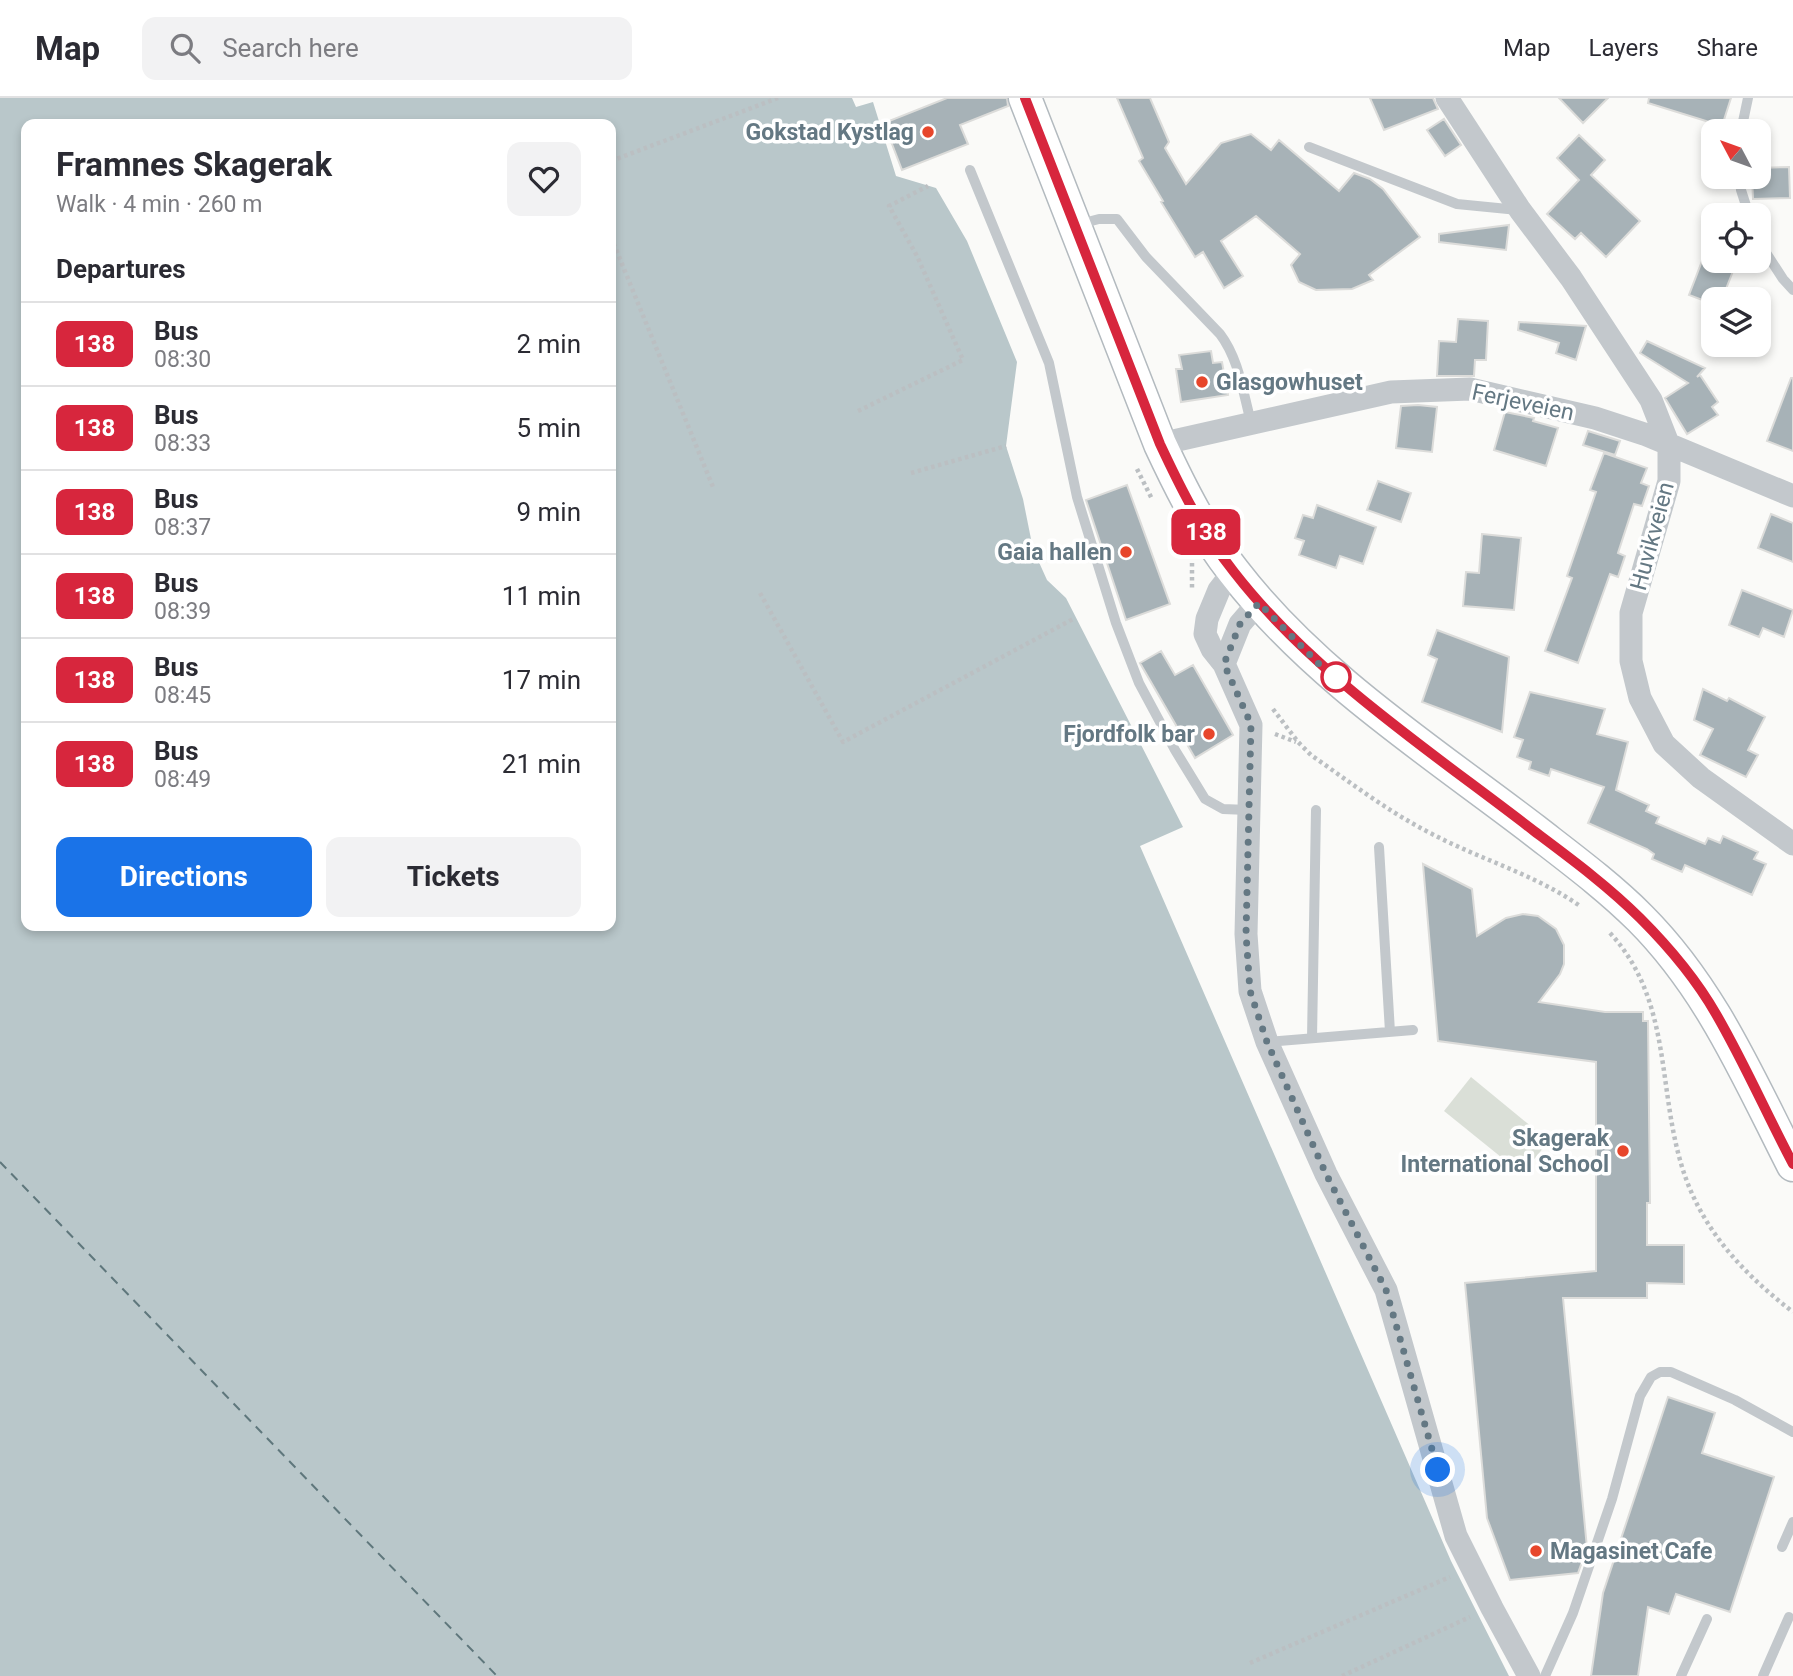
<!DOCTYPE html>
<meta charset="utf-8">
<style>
:root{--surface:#fff;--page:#f2f2f3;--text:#2b2b33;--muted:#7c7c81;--line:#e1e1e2;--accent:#1a73e8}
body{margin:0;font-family:Roboto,sans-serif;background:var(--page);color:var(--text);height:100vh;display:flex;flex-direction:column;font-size:26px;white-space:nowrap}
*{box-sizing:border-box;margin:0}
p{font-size:23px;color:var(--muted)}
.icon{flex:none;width:38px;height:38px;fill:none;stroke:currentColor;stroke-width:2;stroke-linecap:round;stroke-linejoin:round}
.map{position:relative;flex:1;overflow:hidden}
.side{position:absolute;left:21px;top:21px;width:595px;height:812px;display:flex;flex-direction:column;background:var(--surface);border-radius:14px;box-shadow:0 4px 10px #0003}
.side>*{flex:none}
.badge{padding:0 14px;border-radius:10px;font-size:24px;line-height:46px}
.needle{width:46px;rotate:311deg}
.fabs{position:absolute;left:1701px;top:21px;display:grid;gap:14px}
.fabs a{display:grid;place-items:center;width:70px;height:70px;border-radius:14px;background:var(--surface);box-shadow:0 4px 10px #0003;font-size:35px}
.you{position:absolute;width:35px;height:35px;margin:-18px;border:5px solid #fff;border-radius:50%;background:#1a73e8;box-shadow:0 0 0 10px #1a73e833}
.map>.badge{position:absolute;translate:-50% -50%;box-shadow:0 0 0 4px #fff}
h2{padding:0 35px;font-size:26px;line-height:63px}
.round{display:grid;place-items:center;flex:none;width:74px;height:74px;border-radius:14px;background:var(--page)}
.overview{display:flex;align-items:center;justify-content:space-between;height:119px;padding:0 35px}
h1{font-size:33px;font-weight:700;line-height:52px}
.action{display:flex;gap:14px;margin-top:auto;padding:14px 35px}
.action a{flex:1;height:80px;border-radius:14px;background:var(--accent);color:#fff;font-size:28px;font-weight:700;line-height:80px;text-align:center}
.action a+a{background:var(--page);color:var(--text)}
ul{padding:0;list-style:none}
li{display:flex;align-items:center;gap:21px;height:84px;padding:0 35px;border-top:2px solid var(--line)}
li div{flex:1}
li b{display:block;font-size:26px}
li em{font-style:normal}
li .badge{min-width:77px;font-weight:700;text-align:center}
header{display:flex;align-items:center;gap:42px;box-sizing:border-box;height:98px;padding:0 35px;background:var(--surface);border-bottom:2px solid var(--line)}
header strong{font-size:33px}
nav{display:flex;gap:38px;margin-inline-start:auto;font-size:24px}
.search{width:490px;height:63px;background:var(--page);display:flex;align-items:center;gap:18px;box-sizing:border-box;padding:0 24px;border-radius:14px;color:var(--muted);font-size:26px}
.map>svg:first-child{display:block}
.green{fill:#dadfd7}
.water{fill:#b9c7ca;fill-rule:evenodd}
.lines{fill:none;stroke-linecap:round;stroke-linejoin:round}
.ferry{stroke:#5f777c;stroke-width:2;stroke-dasharray:9 7;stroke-linecap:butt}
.building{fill:#a7b2b7;stroke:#dcdcda;stroke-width:2}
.secondary-casing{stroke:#b3babf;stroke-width:35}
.path{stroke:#bbbfc2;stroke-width:4.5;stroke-dasharray:3.5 3.5;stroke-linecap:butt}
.service{stroke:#c3c8cc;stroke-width:10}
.minor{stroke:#c3c8cc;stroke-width:23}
.secondary{stroke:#fff;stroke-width:32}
.line-casing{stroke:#fff;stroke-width:16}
.line{stroke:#d7263d;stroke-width:10}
.walk{stroke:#647883;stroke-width:7;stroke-dasharray:0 12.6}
.poi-dot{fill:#e7462b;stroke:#fff;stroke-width:2.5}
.stop-dot{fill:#fff;stroke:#d7263d;stroke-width:3.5}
.labels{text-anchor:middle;stroke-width:7;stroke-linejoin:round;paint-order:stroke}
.poi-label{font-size:23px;font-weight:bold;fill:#647883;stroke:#fff;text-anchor:end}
.street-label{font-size:23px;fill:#647883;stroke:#fff}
</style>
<header>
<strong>Map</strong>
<div class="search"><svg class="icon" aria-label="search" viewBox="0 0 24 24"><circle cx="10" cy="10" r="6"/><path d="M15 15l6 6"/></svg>Search here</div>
<nav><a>Map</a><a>Layers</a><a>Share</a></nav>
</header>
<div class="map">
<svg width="1793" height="1578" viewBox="0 0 1793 1578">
<rect width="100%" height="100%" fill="#fafaf8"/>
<path class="green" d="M 1471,979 L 1549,1043 L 1522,1076 L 1444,1013 Z"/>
<path class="water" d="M 0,0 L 852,0 L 856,9 L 873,4 L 896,78 L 936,90 L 967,143 L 1017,264 L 1006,348 L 1023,401 L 1033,451 L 1047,482 L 1066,500 L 1183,729 L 1140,748 L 1451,1463 L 1509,1578 L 0,1578 ZM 26,26 L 611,26 L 611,828 L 26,828 Z"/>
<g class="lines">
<path class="ferry" d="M 0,1064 L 497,1578"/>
</g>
<path class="building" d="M 947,0 L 1007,0 L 1008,8 L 960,27 L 968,46 L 902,72 L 884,25 Z
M 1117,0 L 1150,0 L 1169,44 L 1165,50 L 1186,86 L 1221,45 L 1251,36 L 1271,52 L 1279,42 L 1339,93 L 1354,75 L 1370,81 L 1383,91 L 1420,139 L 1369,177 L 1373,182 L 1352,191 L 1316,192 L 1299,184 L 1291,167 L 1300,156 L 1256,118 L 1221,143 L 1243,178 L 1224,190 L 1203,154 L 1195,159 L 1161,104 L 1163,103 L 1139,63 L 1143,60 Z
M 1370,0 L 1433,0 L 1438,11 L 1384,32 Z
M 1559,0 L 1608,0 L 1583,25 Z
M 1649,0 L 1731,0 L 1722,28 L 1648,5 Z
M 1444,21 L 1461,47 L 1445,58 L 1427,32 Z
M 1579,37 L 1605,62 L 1591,77 L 1640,123 L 1606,159 L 1581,135 L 1575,141 L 1547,116 L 1579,82 L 1557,60 Z
M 1789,69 L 1790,100 L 1753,101 L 1752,79 L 1759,79 L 1759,70 Z
M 1509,127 L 1506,152 L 1439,144 L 1439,136 Z
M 1702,163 L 1737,163 L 1722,201 L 1713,201 L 1713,206 L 1689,197 Z
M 1458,221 L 1488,223 L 1486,262 L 1475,262 L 1474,278 L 1437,278 L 1439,243 L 1456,244 Z
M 1519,224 L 1586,228 L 1576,262 L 1556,255 L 1559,245 L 1518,232 Z
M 1647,243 L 1705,270 L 1697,279 L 1700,277 L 1718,304 L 1712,309 L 1718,317 L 1687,336 L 1665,300 L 1688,285 L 1640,255 Z
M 1211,253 L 1213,265 L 1222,264 L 1228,297 L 1181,304 L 1176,271 L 1182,271 L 1179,257 Z
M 1791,280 L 1793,280 L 1793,353 L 1767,343 Z
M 1418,307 L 1437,309 L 1432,354 L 1396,350 L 1401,308 Z
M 1505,314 L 1534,320 L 1533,323 L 1558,330 L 1546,368 L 1494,352 Z
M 1588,333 L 1620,343 L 1615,357 L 1583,347 Z
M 1604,355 L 1647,370 L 1641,385 L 1649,388 L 1642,408 L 1634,406 L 1618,455 L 1625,458 L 1618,479 L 1610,476 L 1578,565 L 1545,553 L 1572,480 L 1567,478 L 1596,394 L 1590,392 Z
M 1378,383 L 1411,395 L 1401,424 L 1367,412 Z
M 1127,387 L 1170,506 L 1126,522 L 1086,402 Z
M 1317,407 L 1376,429 L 1363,466 L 1340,458 L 1336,470 L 1299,457 L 1304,443 L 1295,440 L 1303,417 L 1313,420 Z
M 1771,416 L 1793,425 L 1793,464 L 1758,450 Z
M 1482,436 L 1521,440 L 1514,512 L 1463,508 L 1466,474 L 1479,475 Z
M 1742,492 L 1793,512 L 1784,539 L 1763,530 L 1759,539 L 1729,527 Z
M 1437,532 L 1509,559 L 1502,634 L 1422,604 L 1437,561 L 1428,557 Z
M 1161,553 L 1175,577 L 1193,567 L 1233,637 L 1195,660 L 1140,565 Z
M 1703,591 L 1727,603 L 1729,600 L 1765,619 L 1748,652 L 1758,657 L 1746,679 L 1700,657 L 1713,631 L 1694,622 Z
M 1530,594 L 1605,611 L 1597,636 L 1628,644 L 1616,692 L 1649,707 L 1646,713 L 1659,719 L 1656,725 L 1705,746 L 1708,740 L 1720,745 L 1723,738 L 1758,754 L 1754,761 L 1766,766 L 1752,797 L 1685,767 L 1682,774 L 1652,761 L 1654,756 L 1647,751 L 1588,725 L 1604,689 L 1551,671 L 1549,678 L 1529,671 L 1531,664 L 1517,659 L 1523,642 L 1514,639 Z
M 1423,766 L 1472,791 L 1477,838 L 1506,820 L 1523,816 L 1538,818 L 1556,831 L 1564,847 L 1564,866 L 1560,876 L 1539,904 L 1605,914 L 1643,914 L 1643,923 L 1648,923 L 1650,1105 L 1647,1105 L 1647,1147 L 1684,1147 L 1684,1186 L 1647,1185 L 1647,1200 L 1563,1200 L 1587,1450 L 1578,1475 L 1510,1482 L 1487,1420 L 1465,1185 L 1596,1173 L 1596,964 L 1438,943 Z
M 1668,1299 L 1715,1315 L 1702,1355 L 1774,1379 L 1730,1514 L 1676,1496 L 1669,1516 L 1648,1509 L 1638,1578 L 1591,1578 L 1603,1495 Z"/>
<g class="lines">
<g class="secondary-casing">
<path id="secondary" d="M 1025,0 L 1160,346 C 1181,391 1203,435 1234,474 C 1314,578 1431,653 1534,732 C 1570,760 1608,788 1640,820 C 1711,891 1748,979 1793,1067"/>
</g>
<path class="path" d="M 611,63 L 778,0
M 611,139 L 713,389
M 858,313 L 963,262 L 917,158 L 889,108 L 928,88
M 1137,371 L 1152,401
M 911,375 L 1006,348
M 1192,465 L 1192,491
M 760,495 L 843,644 L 1075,520
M 1273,611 L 1298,644 L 1311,657 C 1351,685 1390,715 1434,737 C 1482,762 1536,777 1580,808
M 1275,636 L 1296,644
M 1610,835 C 1670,900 1658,984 1680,1062 C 1698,1128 1741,1174 1793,1214
M 1250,1565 L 1450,1479
M 1342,1578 L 1470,1519"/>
<path class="service" d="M 1741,33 L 1748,0
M 1309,49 L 1457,106 L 1518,112
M 970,72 L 1049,265 L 1077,399 L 1116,525 L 1139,585 L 1175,652 L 1205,701 L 1223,711 L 1248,712
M 1740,79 L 1741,92 L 1749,117
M 1076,127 L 1099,121 L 1117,121 L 1146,159 L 1220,236 C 1239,261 1243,295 1251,324
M 1759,144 L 1783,181 L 1793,192
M 1379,749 L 1390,934
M 1312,940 L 1316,712
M 1267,944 L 1413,932
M 1782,1449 L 1793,1424
M 1545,1578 L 1573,1515 L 1612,1401 L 1640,1298 L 1651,1279 L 1660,1274 L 1671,1274 L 1735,1302 L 1793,1334
M 1681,1578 L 1707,1521
M 1763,1578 L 1789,1519"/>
<path class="minor" d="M 1447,0 L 1520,112 L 1571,180 L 1651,302 L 1669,348 L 1669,383 L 1631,515 L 1631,563 L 1640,600 L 1664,646 L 1701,680 L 1793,746
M 1160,346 L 1391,294 L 1470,291 L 1595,320 L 1644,336 L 1793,398
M 1233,474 L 1219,492 L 1207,521 L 1205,536 L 1212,551 L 1224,566 L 1251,627 L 1246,836 L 1250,893 L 1267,944 L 1326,1076 L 1386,1192 L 1456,1438 L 1492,1510 L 1529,1578
M 1224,566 L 1240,526 L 1259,504"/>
<use href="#secondary" class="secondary"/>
</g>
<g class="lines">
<g class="line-casing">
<path id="line" d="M 1025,0 L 1160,346 C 1181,391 1203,435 1234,474 C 1313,576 1432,654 1534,733 C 1570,760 1608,788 1640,820 C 1668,848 1696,881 1716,916 C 1744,964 1767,1017 1793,1066"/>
</g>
<use href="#line" class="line"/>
<path class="walk" d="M 1336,579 L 1342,584 L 1321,568 L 1259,505 L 1240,526 L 1224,566 L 1251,626 L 1246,836 L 1250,893 L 1267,944 L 1326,1076 L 1386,1192 L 1438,1372"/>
</g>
<g class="poi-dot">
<circle cx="928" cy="34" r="7"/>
<circle cx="1202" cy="284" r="7"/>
<circle cx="1126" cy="454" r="7"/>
<circle cx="1209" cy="636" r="7"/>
<circle cx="1623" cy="1053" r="7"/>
<circle cx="1536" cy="1453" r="7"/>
</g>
<circle class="stop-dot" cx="1336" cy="579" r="14"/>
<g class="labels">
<g class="poi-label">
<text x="914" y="42">Gokstad Kystlag</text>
<text x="1216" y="292" text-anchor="start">Glasgowhuset</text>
<text x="1112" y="462">Gaia hallen</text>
<text x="1195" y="644">Fjordfolk bar</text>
<text x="1609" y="1048">Skagerak<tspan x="1609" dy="26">International School</tspan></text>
<text x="1550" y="1461" text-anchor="start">Magasinet Cafe</text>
</g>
<g class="street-label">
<text transform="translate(1523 304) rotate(12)" y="8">Ferjeveien</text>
<text transform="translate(1652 438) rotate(-75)" y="8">Huvikveien</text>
</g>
</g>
</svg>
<div class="fabs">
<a><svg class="needle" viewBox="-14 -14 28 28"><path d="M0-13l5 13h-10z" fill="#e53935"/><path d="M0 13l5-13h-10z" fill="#7c7c81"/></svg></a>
<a><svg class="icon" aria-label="locate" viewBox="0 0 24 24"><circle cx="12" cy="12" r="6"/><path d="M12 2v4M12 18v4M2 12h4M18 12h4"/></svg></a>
<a><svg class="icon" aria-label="layers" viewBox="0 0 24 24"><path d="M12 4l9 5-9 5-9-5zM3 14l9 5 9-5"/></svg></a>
</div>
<div class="you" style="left:1438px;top:1372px"></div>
<b class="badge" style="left:1206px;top:434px;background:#d7263d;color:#fff">138</b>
<section class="side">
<div class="overview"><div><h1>Framnes Skagerak</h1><p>Walk · 4 min · 260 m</p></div><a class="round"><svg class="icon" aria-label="heart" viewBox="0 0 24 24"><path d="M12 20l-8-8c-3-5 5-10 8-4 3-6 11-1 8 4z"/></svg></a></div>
<h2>Departures</h2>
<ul>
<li><span class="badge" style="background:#d7263d;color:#fff">138</span><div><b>Bus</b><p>08:30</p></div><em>2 min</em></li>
<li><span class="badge" style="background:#d7263d;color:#fff">138</span><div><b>Bus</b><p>08:33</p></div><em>5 min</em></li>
<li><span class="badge" style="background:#d7263d;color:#fff">138</span><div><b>Bus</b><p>08:37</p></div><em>9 min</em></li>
<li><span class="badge" style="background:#d7263d;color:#fff">138</span><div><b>Bus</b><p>08:39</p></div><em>11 min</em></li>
<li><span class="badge" style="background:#d7263d;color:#fff">138</span><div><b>Bus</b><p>08:45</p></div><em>17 min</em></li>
<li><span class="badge" style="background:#d7263d;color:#fff">138</span><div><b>Bus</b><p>08:49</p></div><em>21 min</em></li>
</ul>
<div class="action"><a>Directions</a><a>Tickets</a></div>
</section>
</div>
